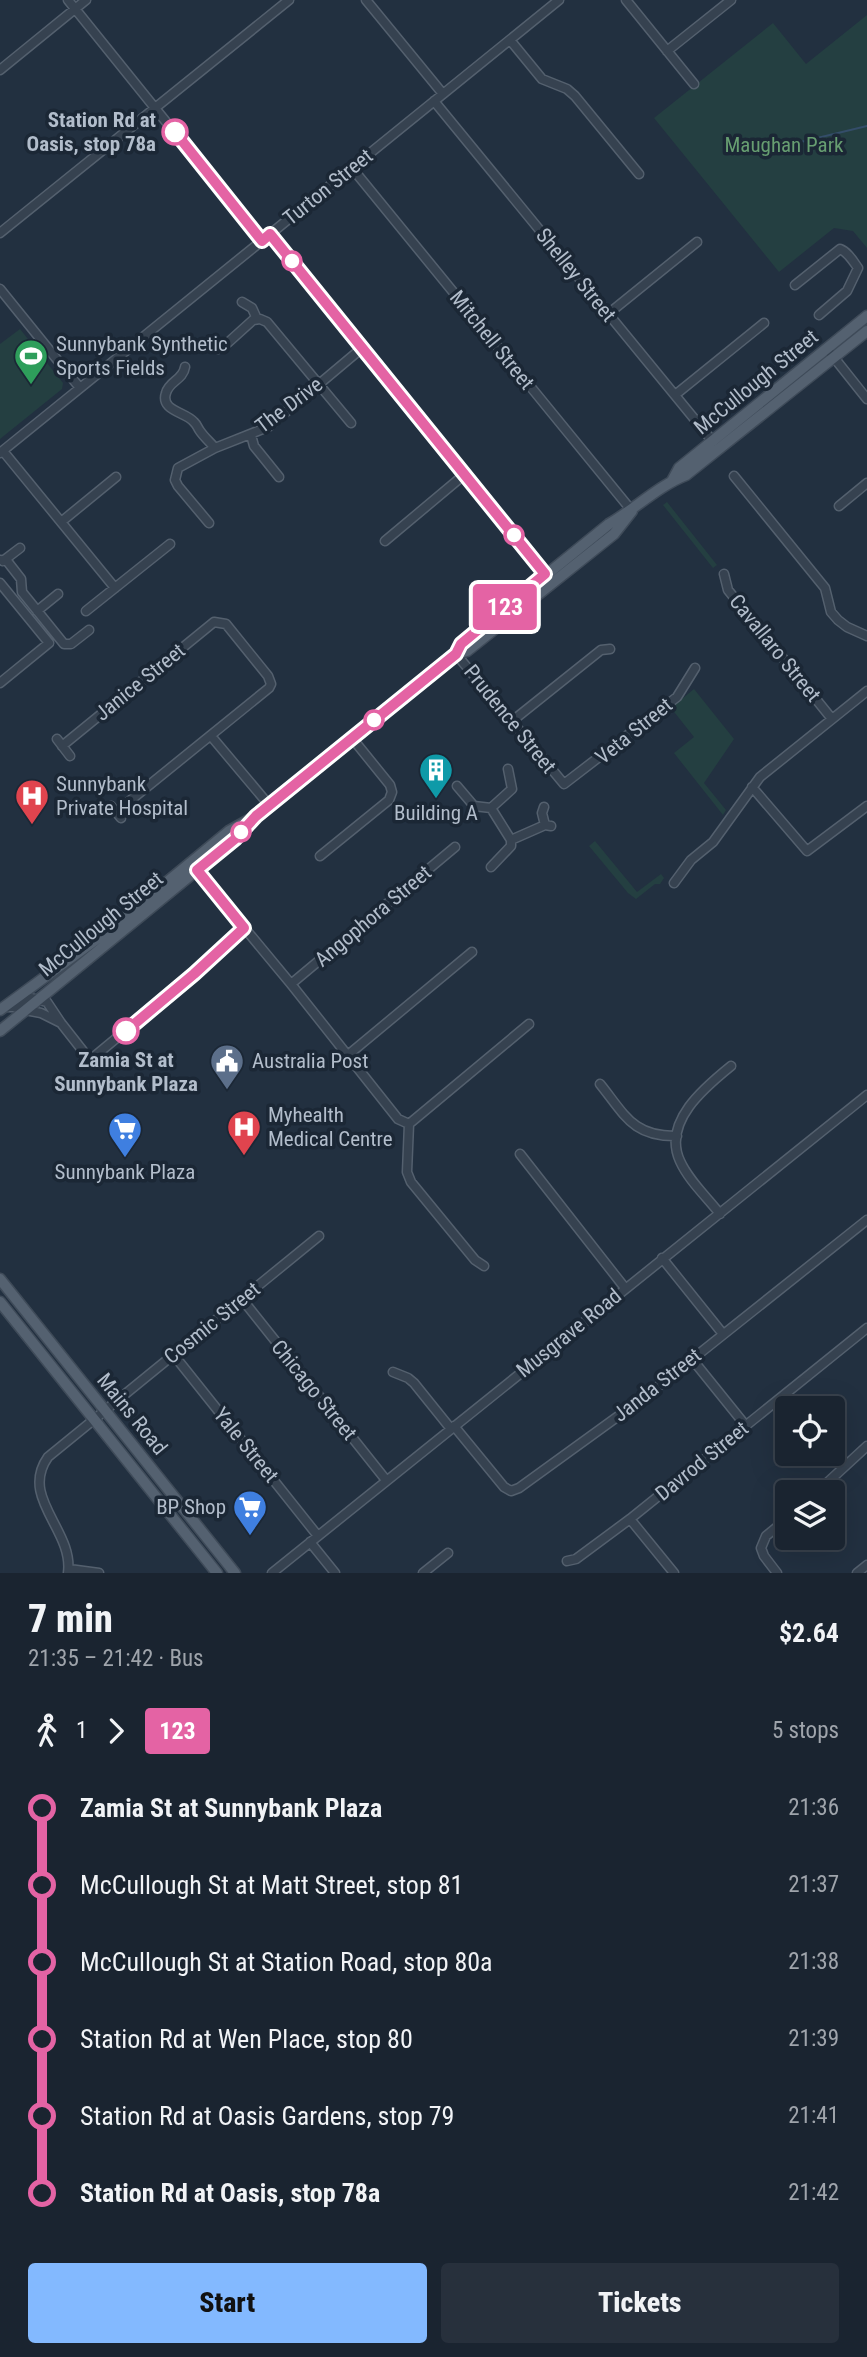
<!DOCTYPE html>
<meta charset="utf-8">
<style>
:root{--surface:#1a2430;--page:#27303c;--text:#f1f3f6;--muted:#9fa4ab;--line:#38414c;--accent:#83b9ff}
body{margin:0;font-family:"Roboto Condensed",sans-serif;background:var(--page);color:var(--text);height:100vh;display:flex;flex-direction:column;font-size:26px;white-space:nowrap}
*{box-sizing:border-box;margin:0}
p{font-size:23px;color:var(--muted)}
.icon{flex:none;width:38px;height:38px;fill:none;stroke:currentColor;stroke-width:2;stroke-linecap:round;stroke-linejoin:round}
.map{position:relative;height:1573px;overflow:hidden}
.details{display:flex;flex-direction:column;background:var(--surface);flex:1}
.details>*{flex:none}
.badge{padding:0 14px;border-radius:5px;font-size:24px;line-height:46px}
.buttons{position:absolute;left:775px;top:1396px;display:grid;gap:14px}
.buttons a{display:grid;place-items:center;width:70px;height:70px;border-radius:7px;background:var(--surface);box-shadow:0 7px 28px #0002,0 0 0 2px var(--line);font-size:35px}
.map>.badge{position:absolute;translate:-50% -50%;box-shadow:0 0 0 4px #fff}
.legs{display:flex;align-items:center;gap:10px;height:77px;padding:0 28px;font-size:23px}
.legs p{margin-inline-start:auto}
.head{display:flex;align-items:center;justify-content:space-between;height:119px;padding:0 28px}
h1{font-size:38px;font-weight:800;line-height:52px}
.cta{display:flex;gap:14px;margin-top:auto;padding:14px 28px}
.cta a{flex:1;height:80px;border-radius:7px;background:var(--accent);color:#111;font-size:28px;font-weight:800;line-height:80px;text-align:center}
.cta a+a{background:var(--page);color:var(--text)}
ul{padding:0 28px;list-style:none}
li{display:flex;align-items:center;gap:24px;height:77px;font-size:26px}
li i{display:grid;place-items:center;width:10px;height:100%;margin:0 9px;background:currentColor}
li i::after{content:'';width:18px;height:18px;margin:-9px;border:5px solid;border-radius:50%;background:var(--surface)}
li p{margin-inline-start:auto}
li:first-child i{background:linear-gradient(#0000 50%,currentColor 0)}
li:last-child i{background:linear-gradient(currentColor 50%,#0000 0)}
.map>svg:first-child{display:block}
.green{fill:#243f41}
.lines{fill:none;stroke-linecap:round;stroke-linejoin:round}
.stream{stroke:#344d69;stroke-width:2}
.minor-casing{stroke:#54606e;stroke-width:11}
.major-casing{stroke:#3f4b59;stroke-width:13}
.minor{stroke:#364250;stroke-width:8}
.major{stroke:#546170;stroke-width:10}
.line-1-casing{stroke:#fff;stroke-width:16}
.line-1{stroke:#e463a4;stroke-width:10}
.stop-1-dot{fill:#fff;stroke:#e463a4;stroke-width:3.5}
.labels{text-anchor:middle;stroke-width:7;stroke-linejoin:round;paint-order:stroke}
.stop-label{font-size:21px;font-weight:bold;fill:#b2bdcb;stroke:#1b2735;text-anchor:end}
.park-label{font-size:21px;fill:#679e71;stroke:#1b2735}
.street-label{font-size:21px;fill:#b2bdcb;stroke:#1b2735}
.poi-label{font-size:21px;fill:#b2bdcb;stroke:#1b2735;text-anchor:start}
</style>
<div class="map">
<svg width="867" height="1573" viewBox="0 0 867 1573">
<rect width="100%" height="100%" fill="#223040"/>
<path class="green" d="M 867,15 L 867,248 L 853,231 L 834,228 L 779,272 L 654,118 L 773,23 L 806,64 Z
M 20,329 L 63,383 L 62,389 L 0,439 L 0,344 Z
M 667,502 L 717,565 L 713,568 L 663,505 Z
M 694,689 L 734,739 L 704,783 L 726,810 L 723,815 L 674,753 L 694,737 L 671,708 Z
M 595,841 L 637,892 L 661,874 L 664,878 L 660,884 L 655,884 L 636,899 L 628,893 L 589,846 Z"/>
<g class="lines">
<path class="stream" d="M 747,143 L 780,147 L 867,126"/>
<g class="minor-casing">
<path id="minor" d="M 68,0 L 262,241
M 366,0 L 443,94
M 626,0 L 694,84
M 510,40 L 542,79 L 567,89 L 575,96 L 639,174
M 667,51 L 731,0
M 0,70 L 86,0
M 434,101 L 719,449
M 352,168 L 632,511
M 0,233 L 289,0
M 270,234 L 549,578
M 795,285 L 840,249 C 848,252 853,261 858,268 L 847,291 L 819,315
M 0,289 L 80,388
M 242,302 L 252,308 L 257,319
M 608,314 L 697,242
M 213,346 L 218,349 L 222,348 L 253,320 L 260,319 L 267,322 L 351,423
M 828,350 L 867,399
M 185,367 C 183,380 169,381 166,393 C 160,411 186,412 194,422 C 198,426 197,427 200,431 C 204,437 210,442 215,448
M 675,395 L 764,323
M 251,435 L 254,446 L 279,477
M 3,451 L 115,588
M 0,453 L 559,0
M 734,476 L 825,588 L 831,612 L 838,620 L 847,627 L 867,636
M 839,506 L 867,483
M 61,522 L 116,477
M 209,523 L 178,486 L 175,480 L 178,468 L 215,448 L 268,427 L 362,348
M 385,541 L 465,474
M 0,560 L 7,561 L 21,579 L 22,592 L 64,644 L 71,644 L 89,630
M 3,561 L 20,548
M 724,574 L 728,590 L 832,719
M 0,583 L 49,643 L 0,683
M 37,611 L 58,594
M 86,611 L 170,544
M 456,654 L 564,784 L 677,697 L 695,668
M 511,722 L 601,650 L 610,649
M 211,736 L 269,805
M 57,739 L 70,756
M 62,746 L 214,622 L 226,624 L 268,676 L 271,684 L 269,688 L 116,812
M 457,786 L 474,806 L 491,808 L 511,840 L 511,846 L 491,867
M 752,787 L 807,851 L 867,806
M 111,806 L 121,818
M 544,807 L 542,813 L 545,825
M 491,808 L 512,789 L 508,769
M 511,840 L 545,825 L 551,826
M 320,856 L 389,800 L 392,792 L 390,785 L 352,738
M 194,867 L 291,984 L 398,1119 L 409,1124
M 674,883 L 691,860 L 713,842 L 760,777 L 867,691
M 291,984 L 455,847
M 5,1007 L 15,1007 L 31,998 L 47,1002 L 61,1023 L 90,1060 L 194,974 L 244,928
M 25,1010 L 41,1013 L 61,1023
M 348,1055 L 472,952
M 600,1084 C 625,1115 633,1137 677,1136
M 409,1124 L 407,1172 L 411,1182 L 475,1260 L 484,1266
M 409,1124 L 529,1024
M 520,1154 L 625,1288
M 720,1214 C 707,1197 689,1181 680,1161 C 662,1122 705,1087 731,1066
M 662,1258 L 723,1334
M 242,1299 L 386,1480
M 173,1354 L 318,1536
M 692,1359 L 746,1426
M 393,1372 L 408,1378 L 414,1383 L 451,1429
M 454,1426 L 504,1487 L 511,1491 L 519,1488 L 646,1396 L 867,1220
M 816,1493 L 867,1446
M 630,1519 L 674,1573
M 310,1542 L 335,1573
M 567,1561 L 576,1559 L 630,1519 L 867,1328
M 69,1569 L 99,1573
M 68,1573 C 74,1530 19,1498 48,1457 L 319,1236
M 272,1573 L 867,1095
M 423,1573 L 448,1553
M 777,1573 L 764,1556 L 761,1548 L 766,1536 L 788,1518
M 857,1573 L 867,1565"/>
</g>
<g class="major-casing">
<path id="major" d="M 672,481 L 679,468 L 867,316
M 456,654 L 461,644 L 609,524 C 635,509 658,486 686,475 L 867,331
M 0,1010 L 105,933 L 229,831 L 256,816 L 456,654 L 467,651 L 614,534 L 632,511
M 0,1031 L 235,839 L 248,824
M 0,1279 L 235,1573
M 0,1302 L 217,1573"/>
</g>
<use href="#minor" class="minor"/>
<use href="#major" class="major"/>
</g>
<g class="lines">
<g class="line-1-casing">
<path id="line-1" d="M 126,1031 L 194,974 L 244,928 L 197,870 L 235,839 L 256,816 L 456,654 L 461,644 L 545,574 L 270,234 L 262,241 L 175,132"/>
</g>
<use href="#line-1" class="line-1"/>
</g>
<defs>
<g id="stadium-pin" transform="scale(1.75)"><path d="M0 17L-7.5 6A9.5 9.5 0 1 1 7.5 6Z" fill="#2e9e5b" stroke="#1b2735"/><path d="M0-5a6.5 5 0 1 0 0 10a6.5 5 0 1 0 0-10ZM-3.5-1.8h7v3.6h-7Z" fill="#fff"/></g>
<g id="building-pin" transform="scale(1.75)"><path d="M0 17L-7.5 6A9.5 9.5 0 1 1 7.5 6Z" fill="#0f9aa8" stroke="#1b2735"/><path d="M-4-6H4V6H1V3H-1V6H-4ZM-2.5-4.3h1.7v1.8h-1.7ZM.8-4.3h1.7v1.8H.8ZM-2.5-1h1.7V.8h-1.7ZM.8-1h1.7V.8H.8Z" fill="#fff"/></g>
<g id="hospital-pin" transform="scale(1.75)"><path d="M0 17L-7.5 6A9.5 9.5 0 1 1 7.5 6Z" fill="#e0444e" stroke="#1b2735"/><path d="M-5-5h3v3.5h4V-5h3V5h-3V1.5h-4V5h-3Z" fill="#fff"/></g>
<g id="civic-pin" transform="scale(1.75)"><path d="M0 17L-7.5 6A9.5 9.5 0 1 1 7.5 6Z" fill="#5c6f8a" stroke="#1b2735"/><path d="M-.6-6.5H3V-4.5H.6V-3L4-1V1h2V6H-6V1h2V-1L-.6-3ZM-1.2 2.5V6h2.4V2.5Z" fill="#fff"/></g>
<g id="supermarket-pin" transform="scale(1.75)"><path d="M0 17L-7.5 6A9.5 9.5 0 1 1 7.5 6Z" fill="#3f7fe0" stroke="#1b2735"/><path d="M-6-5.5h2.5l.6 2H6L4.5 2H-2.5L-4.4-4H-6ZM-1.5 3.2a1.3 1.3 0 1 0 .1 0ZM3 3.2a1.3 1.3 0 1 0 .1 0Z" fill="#fff"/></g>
</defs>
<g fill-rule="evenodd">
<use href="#stadium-pin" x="31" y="356"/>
<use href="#building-pin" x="436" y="770"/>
<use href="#hospital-pin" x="32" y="796"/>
<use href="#civic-pin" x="227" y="1061"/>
<use href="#hospital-pin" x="244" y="1127"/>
<use href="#supermarket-pin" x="125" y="1129"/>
<use href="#supermarket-pin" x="250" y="1507"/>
</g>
<g class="stop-1-dot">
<circle cx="175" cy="132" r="12"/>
<circle cx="292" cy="261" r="9"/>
<circle cx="514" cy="535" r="9"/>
<circle cx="374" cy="720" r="9"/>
<circle cx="241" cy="832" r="9"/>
<circle cx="126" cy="1031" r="12"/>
</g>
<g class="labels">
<g class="stop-label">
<text x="156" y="127">Station Rd at<tspan x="156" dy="24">Oasis, stop 78a</tspan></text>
<text x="126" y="1067" text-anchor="middle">Zamia St at<tspan x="126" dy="24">Sunnybank Plaza</tspan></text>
</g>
<g class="park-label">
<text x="784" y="152">Maughan Park</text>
</g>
<g class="street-label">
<text transform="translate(328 187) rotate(-39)" y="7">Turton Street</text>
<text transform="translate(576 275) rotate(51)" y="7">Shelley Street</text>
<text transform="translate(492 340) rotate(51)" y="7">Mitchell Street</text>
<text transform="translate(756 382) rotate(-39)" y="7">McCullough Street</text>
<text transform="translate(289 405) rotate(-37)" y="7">The Drive</text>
<text transform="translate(775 648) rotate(51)" y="7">Cavallaro Street</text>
<text transform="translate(140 682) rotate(-39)" y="7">Janice Street</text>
<text transform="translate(510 719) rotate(51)" y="7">Prudence Street</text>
<text transform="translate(634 731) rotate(-39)" y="7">Veta Street</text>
<text transform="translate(373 916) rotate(-40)" y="7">Angophora Street</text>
<text transform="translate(101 924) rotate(-39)" y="7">McCullough Street</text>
<text transform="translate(212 1323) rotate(-39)" y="7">Cosmic Street</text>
<text transform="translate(569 1333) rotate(-39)" y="7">Musgrave Road</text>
<text transform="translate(657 1385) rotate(-38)" y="7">Janda Street</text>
<text transform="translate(314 1390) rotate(51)" y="7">Chicago Street</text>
<text transform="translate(132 1414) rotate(51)" y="7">Mains Road</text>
<text transform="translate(246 1445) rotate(51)" y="7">Yale Street</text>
<text transform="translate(702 1461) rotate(-39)" y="7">Davrod Street</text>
</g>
<g class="poi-label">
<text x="56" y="351">Sunnybank Synthetic<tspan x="56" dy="24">Sports Fields</tspan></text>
<text x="56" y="791">Sunnybank<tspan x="56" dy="24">Private Hospital</tspan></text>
<text x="436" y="820" text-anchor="middle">Building A</text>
<text x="252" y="1068">Australia Post</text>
<text x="268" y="1122">Myhealth<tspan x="268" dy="24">Medical Centre</tspan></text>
<text x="125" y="1179" text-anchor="middle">Sunnybank Plaza</text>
<text x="226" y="1514" text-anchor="end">BP Shop</text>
</g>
</g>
</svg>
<div class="buttons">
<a><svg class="icon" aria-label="locate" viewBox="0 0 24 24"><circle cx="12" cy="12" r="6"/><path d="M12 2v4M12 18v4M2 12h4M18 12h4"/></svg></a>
<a><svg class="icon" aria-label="layers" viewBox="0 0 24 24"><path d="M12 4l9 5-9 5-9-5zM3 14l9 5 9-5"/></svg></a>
</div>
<b class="badge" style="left:505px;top:607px;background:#e463a4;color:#fff">123</b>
</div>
<section class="details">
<div class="head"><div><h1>7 min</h1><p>21:35 – 21:42 · Bus</p></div><b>$2.64</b></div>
<div class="legs"><svg class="icon" aria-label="walk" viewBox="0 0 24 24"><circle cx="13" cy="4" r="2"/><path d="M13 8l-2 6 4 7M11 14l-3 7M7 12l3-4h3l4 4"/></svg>1<svg class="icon" aria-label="forward" viewBox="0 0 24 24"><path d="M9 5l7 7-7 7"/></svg><b class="badge" style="background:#e463a4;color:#fff">123</b><p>5 stops</p></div>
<ul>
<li><i style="color:#e463a4"></i><b>Zamia St at Sunnybank Plaza</b><p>21:36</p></li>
<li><i style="color:#e463a4"></i><span>McCullough St at Matt Street, stop 81</span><p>21:37</p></li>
<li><i style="color:#e463a4"></i><span>McCullough St at Station Road, stop 80a</span><p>21:38</p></li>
<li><i style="color:#e463a4"></i><span>Station Rd at Wen Place, stop 80</span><p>21:39</p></li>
<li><i style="color:#e463a4"></i><span>Station Rd at Oasis Gardens, stop 79</span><p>21:41</p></li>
<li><i style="color:#e463a4"></i><b>Station Rd at Oasis, stop 78a</b><p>21:42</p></li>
</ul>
<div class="cta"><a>Start</a><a>Tickets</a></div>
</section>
